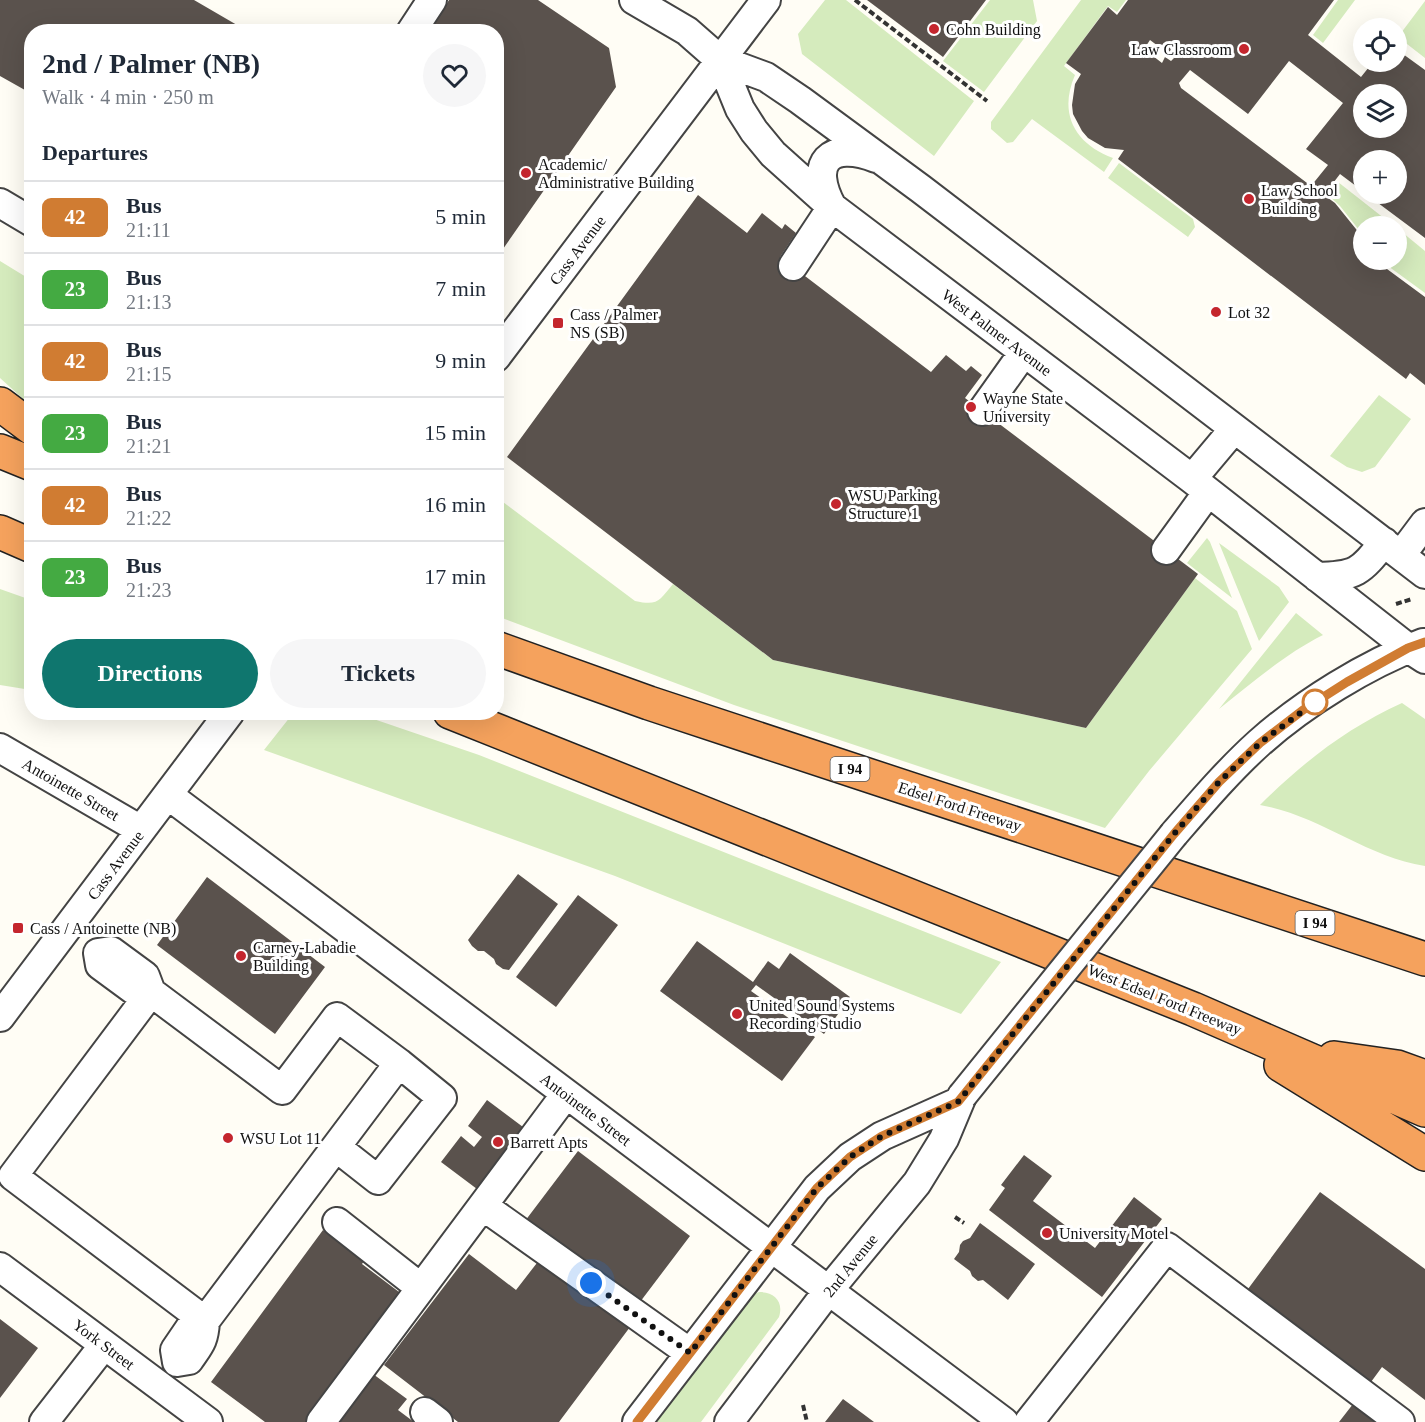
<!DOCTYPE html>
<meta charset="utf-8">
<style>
:root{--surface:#fff;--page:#f6f6f7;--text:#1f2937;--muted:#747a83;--line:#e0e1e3;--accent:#0f766e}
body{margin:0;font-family:"Times New Roman",serif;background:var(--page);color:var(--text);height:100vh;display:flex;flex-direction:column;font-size:22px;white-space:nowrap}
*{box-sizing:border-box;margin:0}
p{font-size:20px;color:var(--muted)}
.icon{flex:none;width:33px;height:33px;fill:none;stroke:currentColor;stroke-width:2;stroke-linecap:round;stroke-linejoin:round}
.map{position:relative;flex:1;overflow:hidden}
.details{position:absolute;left:24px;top:24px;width:480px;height:696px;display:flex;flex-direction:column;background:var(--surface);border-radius:24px;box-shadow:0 6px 24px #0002}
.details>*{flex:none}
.badge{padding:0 12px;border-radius:9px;font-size:21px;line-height:39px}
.tools{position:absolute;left:1353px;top:18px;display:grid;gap:12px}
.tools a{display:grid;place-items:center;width:54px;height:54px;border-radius:50%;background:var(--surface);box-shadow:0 6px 24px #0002;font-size:30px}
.you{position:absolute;width:30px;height:30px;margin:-15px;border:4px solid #fff;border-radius:50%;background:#1a73e8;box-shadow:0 0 0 9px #1a73e833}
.map>.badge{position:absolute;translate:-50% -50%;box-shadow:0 0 0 3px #fff}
h2{padding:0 18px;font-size:22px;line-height:54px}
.round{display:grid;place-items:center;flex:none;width:63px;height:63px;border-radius:32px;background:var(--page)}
.summary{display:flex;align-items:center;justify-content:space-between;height:102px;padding:0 18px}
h1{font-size:28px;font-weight:800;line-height:45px}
.action{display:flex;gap:12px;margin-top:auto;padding:12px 18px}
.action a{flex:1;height:69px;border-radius:36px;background:var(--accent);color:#fff;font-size:24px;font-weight:800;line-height:69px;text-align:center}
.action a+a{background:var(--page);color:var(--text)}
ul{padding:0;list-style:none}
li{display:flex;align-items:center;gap:18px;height:72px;padding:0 18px;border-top:2px solid var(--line)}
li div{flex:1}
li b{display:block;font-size:22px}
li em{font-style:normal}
li .badge{min-width:66px;font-weight:700;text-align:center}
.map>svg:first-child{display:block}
.green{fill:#d5ebbd}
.building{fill:#5a524d;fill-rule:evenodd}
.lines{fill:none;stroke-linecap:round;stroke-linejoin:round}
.minor-casing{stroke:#444;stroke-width:32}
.highway-casing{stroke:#222;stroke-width:36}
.path{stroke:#333;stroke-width:4;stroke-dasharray:6 3;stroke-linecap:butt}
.minor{stroke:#fff;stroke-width:28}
.highway{stroke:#f5a25d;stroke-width:33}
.minor-bridge-casing{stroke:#444;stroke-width:32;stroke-linecap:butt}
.minor-bridge{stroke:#fff;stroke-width:28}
.line-casing{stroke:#fff;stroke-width:14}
.line{stroke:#d07c32;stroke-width:9}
.walk{stroke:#111;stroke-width:6;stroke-dasharray:0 10.8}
.poi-dot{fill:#c4262e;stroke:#fff;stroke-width:2}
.stop-dot{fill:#fff;stroke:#d07c32;stroke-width:3}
.labels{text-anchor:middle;stroke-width:6;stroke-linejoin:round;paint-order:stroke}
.shield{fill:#fff;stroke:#585858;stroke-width:1.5}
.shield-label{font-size:15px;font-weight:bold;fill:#111}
.poi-label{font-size:16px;fill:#111;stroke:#fff;text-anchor:start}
.street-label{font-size:16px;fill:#111;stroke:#fff}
</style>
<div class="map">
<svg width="1425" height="1422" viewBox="0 0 1425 1422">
<rect width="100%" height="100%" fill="#fffdf5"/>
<path class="green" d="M 825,0 L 846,0 L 974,101 L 934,156 L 802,54 L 798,34 Z
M 990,0 L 1033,0 L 1037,21 L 984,92 L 943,61 Z
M 1081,0 L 1126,0 L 1117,12 L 1108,6 L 1064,66 L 1075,75 C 1058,114 1075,144 1113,158 L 1104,172 L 1032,119 L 1013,142 L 1007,143 L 991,129 L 991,122 Z
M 1338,0 L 1355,0 L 1323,43 L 1313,35 Z
M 1425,1 L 1425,58 L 1398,37 Z
M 1119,163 L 1193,219 L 1195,227 L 1188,237 L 1108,178 Z
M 1338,182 L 1394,226 L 1364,226 L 1363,235 L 1340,206 L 1329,196 Z
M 1397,228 L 1425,251 L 1425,293 L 1388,266 L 1382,260 L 1396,260 Z
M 0,261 L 31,280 L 31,406 L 0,378 Z
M 1379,395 L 1411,419 L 1375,467 L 1362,472 L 1347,467 L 1330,456 Z
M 499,499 L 635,601 C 658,606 659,601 673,584 L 773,660 L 1086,728 L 1195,578 L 1237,611 L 1252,649 L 1149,771 L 1105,828 L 734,705 L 497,616 L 496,500 Z
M 1207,538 L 1210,542 L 1232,598 L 1187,563 Z
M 1219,543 L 1279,587 L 1289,602 L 1259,641 Z
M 0,589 L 31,600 L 31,690 L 0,685 Z
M 1296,613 L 1323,635 C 1285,654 1252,683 1219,709 Z
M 1402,703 L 1425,719 L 1425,866 C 1366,857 1319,815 1260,805 C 1302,763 1347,728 1402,703 Z
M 294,712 L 356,713 L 479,755 L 1001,962 L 961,1014 L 615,876 L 264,750 Z
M 759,1292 C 774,1292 784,1301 779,1317 L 701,1422 L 656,1422 L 750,1296 Z"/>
<path class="building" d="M 0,0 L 194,0 L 249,32 L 32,32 L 32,94 L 0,76 Z
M 449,0 L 538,0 L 609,48 L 616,87 L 496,259 L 496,32 L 428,32 Z
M 867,0 L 986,0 L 943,57 Z
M 1128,0 L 1334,0 L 1308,35 L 1361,77 L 1373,62 L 1396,62 L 1396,49 L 1425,70 L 1425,238 L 1366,194 L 1396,194 L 1396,160 L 1364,160 L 1364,192 L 1340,174 L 1324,195 L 1335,203 L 1364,239 L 1364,260 L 1379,260 L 1387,269 L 1425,297 L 1425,385 L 1410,373 L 1406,379 L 1118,159 L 1124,150 L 1105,148 L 1088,138 L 1082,131 L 1073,114 L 1072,105 L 1075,84 L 1081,74 L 1066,63 L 1108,7 L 1117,15 ZM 1150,40 L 1174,58 L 1171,61 L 1165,57 L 1162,63 L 1144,49 ZM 1289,61 L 1343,103 L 1306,149 L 1328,165 L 1311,186 L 1181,88 L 1179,83 L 1190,70 L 1248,114 ZM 1364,94 L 1396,94 L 1396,128 L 1364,128 Z
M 698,195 L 747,233 L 762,213 L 782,229 L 785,224 L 796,233 L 780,257 L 931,372 L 946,355 L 966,371 L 971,366 L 982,375 L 965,398 L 1198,574 L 1086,728 L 773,660 L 507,457 Z
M 518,874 L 558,904 L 509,970 L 503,969 L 496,964 L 494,959 L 484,951 L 478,951 L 472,946 L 468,940 Z
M 207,877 L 325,967 L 275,1034 L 157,945 Z
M 578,895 L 618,925 L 556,1007 L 516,977 Z
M 697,941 L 753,982 L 768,961 L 779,969 L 790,953 L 850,997 L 824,1034 L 756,985 L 751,991 L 815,1037 L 782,1081 L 660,991 Z
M 487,1100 L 527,1130 L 481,1192 L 441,1162 L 461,1136 L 474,1147 L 482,1137 L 468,1126 Z
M 578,1151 L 690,1236 L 637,1306 L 525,1221 Z
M 1024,1155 L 1052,1176 L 1033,1201 L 1095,1248 L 1134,1197 L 1162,1219 L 1102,1297 L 989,1210 L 1005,1188 L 1001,1185 Z
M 1320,1192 L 1425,1269 L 1425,1400 L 1382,1367 L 1371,1382 L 1248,1289 Z
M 980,1223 L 1035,1264 L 1008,1300 L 983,1280 L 978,1281 L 972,1276 L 970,1271 L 954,1259 L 959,1252 L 960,1245 L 963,1241 L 970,1238 Z
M 323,1230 L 364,1261 L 362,1264 L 403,1295 L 308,1422 L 265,1422 L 211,1382 Z
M 469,1254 L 516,1290 L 540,1259 L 630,1327 L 559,1422 L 458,1422 L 384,1365 Z
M 0,1319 L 38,1348 L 0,1398 Z
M 373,1374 L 407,1399 L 398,1410 L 414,1422 L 337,1422 Z
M 843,1399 L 866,1416 L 874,1422 L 825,1422 Z
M 1353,1404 L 1378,1422 L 1339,1422 Z"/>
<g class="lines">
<g class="minor-casing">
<path id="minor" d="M 634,0 L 687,31 L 720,60 L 766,77 L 800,100 L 921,189 L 1425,574
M 411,32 L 432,0
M 720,60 L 740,109 L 754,131 L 773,154 L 832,207 L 1192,479 L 1408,648 L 1425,659
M 0,203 L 32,222
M 832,207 C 808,163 829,140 876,158
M 793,266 L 832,207
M 496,357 L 766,0
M 982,411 L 1024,352
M 1192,479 L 1234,429
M 1166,550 L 1208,492
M 1401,555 L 1425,523
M 1317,577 C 1357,576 1360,572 1384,542
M 0,748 L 141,830
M 168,795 L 1004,1422
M 1174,834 C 1201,803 1228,771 1259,743 C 1304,703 1367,664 1423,643
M 111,951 L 145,976 L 151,992 L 134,990 L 100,965 L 98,953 Z
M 151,992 L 282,1090 L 337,1017 L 399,1063 L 205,1321 L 13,1176 Z
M 0,1017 L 230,712
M 336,1147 L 378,1180 L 442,1098 L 399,1063
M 483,1206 L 690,1353
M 337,1222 L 421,1288
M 0,1267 L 208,1422
M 205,1321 C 204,1341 200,1344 189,1360 L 177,1362 L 175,1350 L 190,1328 Z
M 425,1412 L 438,1422
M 44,1422 L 104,1345
M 321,1422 L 566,1094
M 637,1422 L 817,1188 L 850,1157 L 882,1136 L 958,1102
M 729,1422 L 828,1291 L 917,1183 L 944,1139 L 962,1096
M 1029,1422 L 1167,1247 L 1400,1422"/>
</g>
<g class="highway-casing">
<path id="highway" d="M 0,404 L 32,428
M 0,451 L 32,464
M 0,532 L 32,546
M 496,648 L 649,703 L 1425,959
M 450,712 L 1193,1009 L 1425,1110
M 1334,1058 L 1397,1067 L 1425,1077
M 1281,1065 L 1425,1154"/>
</g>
<path class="path" d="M 855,0 L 987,101
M 1396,604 L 1412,599
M 955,1217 L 964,1223
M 803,1405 L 807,1422"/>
<use href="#minor" class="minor"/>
<use href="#highway" class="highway"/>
<g class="minor-bridge-casing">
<path id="minor-bridge" d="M 962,1096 L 1174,834"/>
</g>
<use href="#minor-bridge" class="minor-bridge"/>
</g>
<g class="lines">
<g class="line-casing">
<path id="line" d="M 637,1422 L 817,1188 L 850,1157 L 882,1136 L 958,1102 L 1174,834 L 1219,782 L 1260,743 L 1303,710 L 1347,682 L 1408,648 L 1425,642"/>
</g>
<use href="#line" class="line"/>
<path class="walk" d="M 591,1283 L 690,1353 L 817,1188 L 850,1157 L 882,1136 L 958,1102 L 1174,834 L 1219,782 L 1260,743 L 1315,702"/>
</g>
<g class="poi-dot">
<circle cx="934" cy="29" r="6"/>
<circle cx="1244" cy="49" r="6"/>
<circle cx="526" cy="173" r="6"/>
<circle cx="1249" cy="199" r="6"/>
<circle cx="1216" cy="312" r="6"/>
<rect x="552" y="317" width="12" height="12" rx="3"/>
<circle cx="971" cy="407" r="6"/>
<circle cx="836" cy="504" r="6"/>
<rect x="12" y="922" width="12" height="12" rx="3"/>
<circle cx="241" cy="956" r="6"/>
<circle cx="737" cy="1014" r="6"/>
<circle cx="228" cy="1138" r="6"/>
<circle cx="498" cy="1142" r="6"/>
<circle cx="1047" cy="1233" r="6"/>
</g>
<circle class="stop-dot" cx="1315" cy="702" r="12"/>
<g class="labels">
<g class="shield">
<rect x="830.5" y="757" width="39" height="24" rx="4.5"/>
<rect x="1295.5" y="911" width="39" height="24" rx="4.5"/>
</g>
<g class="shield-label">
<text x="850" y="774">I 94</text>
<text x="1315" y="928">I 94</text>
</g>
<g class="poi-label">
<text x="946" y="35">Cohn Building</text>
<text x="1232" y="55" text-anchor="end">Law Classroom</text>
<text x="538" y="170">Academic/<tspan x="538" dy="18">Administrative Building</tspan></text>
<text x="1261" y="196">Law School<tspan x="1261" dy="18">Building</tspan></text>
<text x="1228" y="318">Lot 32</text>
<text x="570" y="320">Cass / Palmer<tspan x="570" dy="18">NS (SB)</tspan></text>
<text x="983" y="404">Wayne State<tspan x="983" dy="18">University</tspan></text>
<text x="848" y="501">WSU Parking<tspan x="848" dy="18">Structure 1</tspan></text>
<text x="30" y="934">Cass / Antoinette (NB)</text>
<text x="253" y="953">Carney-Labadie<tspan x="253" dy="18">Building</tspan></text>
<text x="749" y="1011">United Sound Systems<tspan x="749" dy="18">Recording Studio</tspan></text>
<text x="240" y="1144">WSU Lot 11</text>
<text x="510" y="1148">Barrett Apts</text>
<text x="1059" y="1239">University Motel</text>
</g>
<g class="street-label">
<text transform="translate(577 250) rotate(-53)" y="6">Cass Avenue</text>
<text transform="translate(997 332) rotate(37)" y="6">West Palmer Avenue</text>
<text transform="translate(71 789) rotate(30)" y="6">Antoinette Street</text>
<text transform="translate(960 806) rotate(18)" y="6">Edsel Ford Freeway</text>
<text transform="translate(115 865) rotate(-53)" y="6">Cass Avenue</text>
<text transform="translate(1165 999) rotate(22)" y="6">West Edsel Ford Freeway</text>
<text transform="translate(586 1109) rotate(37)" y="6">Antoinette Street</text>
<text transform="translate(850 1265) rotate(-51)" y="6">2nd Avenue</text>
<text transform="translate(104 1344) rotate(37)" y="6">York Street</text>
</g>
</g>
</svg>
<div class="tools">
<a><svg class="icon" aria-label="locate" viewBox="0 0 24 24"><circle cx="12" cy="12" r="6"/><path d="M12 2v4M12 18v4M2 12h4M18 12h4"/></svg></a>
<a><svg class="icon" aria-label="layers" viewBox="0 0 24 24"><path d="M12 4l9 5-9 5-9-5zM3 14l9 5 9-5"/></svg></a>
<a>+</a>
<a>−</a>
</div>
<div class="you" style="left:591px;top:1283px"></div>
<section class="details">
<div class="summary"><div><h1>2nd / Palmer (NB)</h1><p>Walk · 4 min · 250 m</p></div><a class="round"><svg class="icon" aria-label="heart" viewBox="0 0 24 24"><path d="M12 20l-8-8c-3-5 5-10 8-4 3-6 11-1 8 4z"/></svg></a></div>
<h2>Departures</h2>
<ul>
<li><span class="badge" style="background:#d07c32;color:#fff">42</span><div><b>Bus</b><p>21:11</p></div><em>5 min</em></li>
<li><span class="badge" style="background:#44aa42;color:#fff">23</span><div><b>Bus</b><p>21:13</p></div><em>7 min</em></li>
<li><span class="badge" style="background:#d07c32;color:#fff">42</span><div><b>Bus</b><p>21:15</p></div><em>9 min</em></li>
<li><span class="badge" style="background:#44aa42;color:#fff">23</span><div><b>Bus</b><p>21:21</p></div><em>15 min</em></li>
<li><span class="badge" style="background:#d07c32;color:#fff">42</span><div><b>Bus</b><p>21:22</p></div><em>16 min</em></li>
<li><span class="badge" style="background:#44aa42;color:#fff">23</span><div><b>Bus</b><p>21:23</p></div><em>17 min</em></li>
</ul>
<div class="action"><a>Directions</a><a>Tickets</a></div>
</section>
</div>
